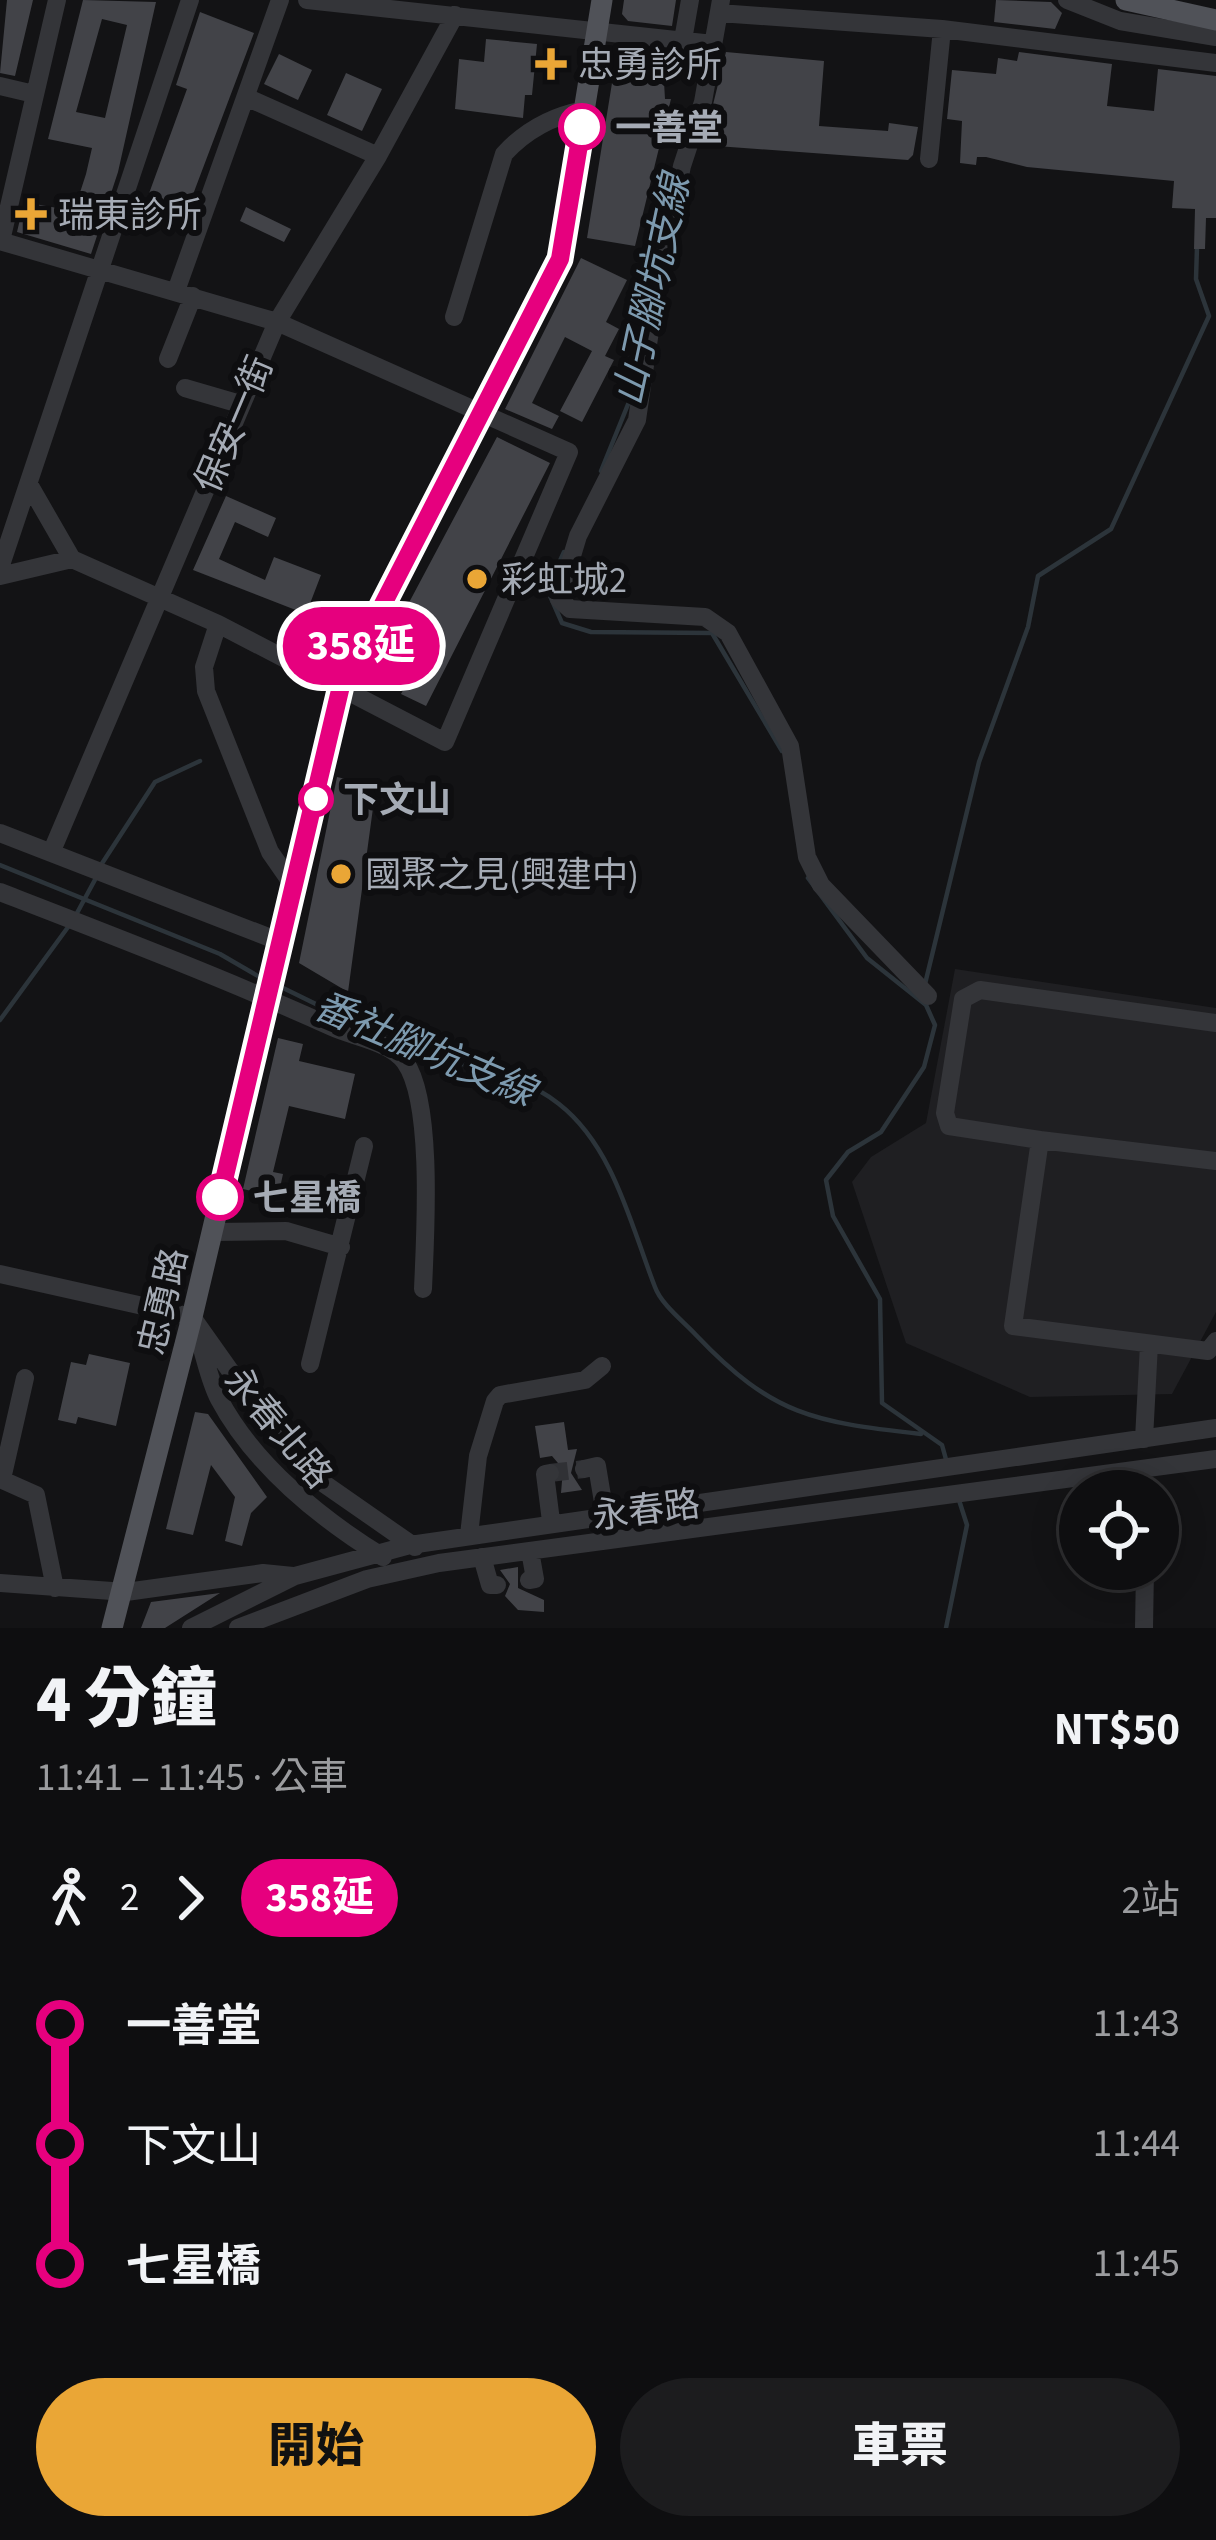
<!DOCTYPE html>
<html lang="zh-TW">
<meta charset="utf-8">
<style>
:root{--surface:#0e0e10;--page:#1c1c1e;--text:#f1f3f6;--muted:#9b9c9f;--line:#2e2e30;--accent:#eaa636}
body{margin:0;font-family:"Source Sans 3","Noto Sans TC",sans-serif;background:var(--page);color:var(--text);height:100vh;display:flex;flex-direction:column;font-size:45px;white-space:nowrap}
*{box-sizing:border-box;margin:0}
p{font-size:39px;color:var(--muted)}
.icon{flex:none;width:66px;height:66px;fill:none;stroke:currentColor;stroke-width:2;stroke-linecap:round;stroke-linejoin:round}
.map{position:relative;height:1628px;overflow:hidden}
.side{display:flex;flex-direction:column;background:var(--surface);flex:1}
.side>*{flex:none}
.badge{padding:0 24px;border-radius:39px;font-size:42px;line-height:78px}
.tools{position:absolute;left:1059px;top:1470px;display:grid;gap:24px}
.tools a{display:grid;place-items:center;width:120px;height:120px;border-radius:50%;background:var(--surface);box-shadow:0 6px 30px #0003,0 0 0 3px var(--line);font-size:60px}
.map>.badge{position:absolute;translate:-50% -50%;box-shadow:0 0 0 6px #fff}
.legs{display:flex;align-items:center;gap:18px;height:132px;padding:0 36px;font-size:39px}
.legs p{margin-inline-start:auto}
.overview{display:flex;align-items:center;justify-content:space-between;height:204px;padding:0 36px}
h1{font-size:66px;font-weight:800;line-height:90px}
.cta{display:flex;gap:24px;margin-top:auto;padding:24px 36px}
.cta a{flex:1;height:138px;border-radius:72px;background:var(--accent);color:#111;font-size:48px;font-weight:800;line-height:138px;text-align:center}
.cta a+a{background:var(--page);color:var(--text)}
ul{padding:0 36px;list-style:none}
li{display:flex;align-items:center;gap:42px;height:120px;font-size:45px}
li i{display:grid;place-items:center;width:18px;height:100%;margin:0 15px;background:currentColor}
li i::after{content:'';width:30px;height:30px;margin:-15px;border:9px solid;border-radius:50%;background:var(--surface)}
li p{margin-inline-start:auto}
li:first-child i{background:linear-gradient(#0000 50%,currentColor 0)}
li:last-child i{background:linear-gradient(currentColor 50%,#0000 0)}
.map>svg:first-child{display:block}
.built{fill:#1f1f22}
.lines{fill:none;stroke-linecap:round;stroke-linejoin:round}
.stream{stroke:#2c343a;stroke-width:4.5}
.building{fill:#424348;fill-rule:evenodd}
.minor-tunnel{stroke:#303135;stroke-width:18;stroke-dasharray:18 9;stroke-linecap:butt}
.minor{stroke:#343539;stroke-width:18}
.major{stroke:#505258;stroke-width:21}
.line-1-casing{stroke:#fff;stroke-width:27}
.line-1{stroke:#e6007e;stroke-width:18}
.poi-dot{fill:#eaa636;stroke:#0e0e10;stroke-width:4.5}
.stop-1-dot{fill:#fff;stroke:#e6007e;stroke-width:6}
.labels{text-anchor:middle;stroke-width:12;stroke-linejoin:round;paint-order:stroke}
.poi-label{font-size:36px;fill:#a5abb5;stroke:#0e0e10;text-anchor:start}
.stop-label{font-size:36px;font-weight:bold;fill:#a5abb5;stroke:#0e0e10;text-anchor:start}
.street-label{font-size:36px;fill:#a5abb5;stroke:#0e0e10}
.water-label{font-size:39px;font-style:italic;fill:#7d9aaf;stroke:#0e0e10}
</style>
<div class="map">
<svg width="1216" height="1628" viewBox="0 0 1216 1628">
<rect width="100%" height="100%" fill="#131315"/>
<path class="built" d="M 955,969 L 1216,1008 L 1216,1312 L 1172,1394 L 1030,1397 L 906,1343 L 852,1182 L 871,1157 L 926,1123 Z"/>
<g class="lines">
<path class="stream" d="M 601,471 L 633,392
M 564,552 L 547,589 L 562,623 L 591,632 L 712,633 L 782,751
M 0,865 L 220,954 L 263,979
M 101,865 L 155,782 L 200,761
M 808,878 L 867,958 L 926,1005 L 935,1025 L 924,1067 L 881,1132 L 848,1152 L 826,1180 L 833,1216 L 880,1299 L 882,1403 L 942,1445 L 947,1463
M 77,913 L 97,876
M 925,984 L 979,762 L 1028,627 L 1038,576 L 1111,529 L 1209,316 L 1196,279 L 1197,247
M 279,986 L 371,1031
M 0,1020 L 71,923
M 398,1043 C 449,1067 514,1068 559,1104 C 614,1147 631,1226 655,1287 C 661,1304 683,1321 696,1335 C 773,1416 814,1422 921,1434
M 946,1628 L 967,1525 L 958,1497"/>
</g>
<path class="building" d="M 7,0 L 33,0 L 15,76 L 0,73 Z
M 83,0 L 156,2 L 118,172 L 91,254 L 17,232 L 24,202 L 74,211 L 86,174 L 92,148 L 48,139 ZM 102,19 L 127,25 L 105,118 L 76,112 Z
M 624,0 L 676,0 L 672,26 L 628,21 L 622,14 Z
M 996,0 L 1051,2 L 1062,13 L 1055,29 L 994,22 Z
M 200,12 L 254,33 L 186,213 L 147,199 L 187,89 L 176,85 Z
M 486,39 L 537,44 L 532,95 L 525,95 L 523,118 L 455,109 L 459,59 L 484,62 Z
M 617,52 L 660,59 L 657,82 L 664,82 L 665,99 L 671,99 L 635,246 L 587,238 Z
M 726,52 L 824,61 L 819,126 L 888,131 L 889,123 L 918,127 L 913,155 L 908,160 L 703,145 Z
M 1019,52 L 1112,64 L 1107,106 L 1154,111 L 1158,69 L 1216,76 L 1216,218 L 1206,218 L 1205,249 L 1194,249 L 1195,209 L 1172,208 L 1174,181 L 1027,167 L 986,157 L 977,157 L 976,165 L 960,163 L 962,121 L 947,119 L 952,70 L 996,74 L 998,58 L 1017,61 Z
M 279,54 L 312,70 L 298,100 L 264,84 Z
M 346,73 L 382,89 L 362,131 L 327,115 Z
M 246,207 L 291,229 L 284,242 L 240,221 Z
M 581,258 L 627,280 L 606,322 L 619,329 L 605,356 L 614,360 L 582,422 L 560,411 L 592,351 L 565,337 L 532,403 L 559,416 L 552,429 L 505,409 Z
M 497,437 L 550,463 L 426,706 L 401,694 L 436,628 L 404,612 Z
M 226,496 L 276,518 L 268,537 L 235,522 L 219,559 L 265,580 L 274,557 L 321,575 L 306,614 L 193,570 Z
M 337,777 L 376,786 L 348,992 L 299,963 Z
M 278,1038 L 303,1044 L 299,1061 L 355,1074 L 345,1119 L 289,1106 L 273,1172 L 283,1174 L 278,1197 L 243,1189 Z
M 89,1354 L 130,1363 L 116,1426 L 78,1417 L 76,1424 L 58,1420 L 71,1362 L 86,1365 Z
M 195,1412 L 208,1414 L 267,1497 L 251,1513 L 242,1546 L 225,1541 L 235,1497 L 211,1465 L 193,1535 L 166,1529 Z
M 564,1422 L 568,1450 L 577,1449 L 571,1473 L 582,1490 L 561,1493 L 563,1469 L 552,1456 L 540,1458 L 535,1426 Z
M 518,1567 L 518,1588 L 544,1600 L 544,1612 L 518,1610 L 505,1596 L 510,1584 L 500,1570 Z
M 220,1593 L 165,1628 L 141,1628 L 151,1602 Z"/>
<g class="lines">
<path class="minor-tunnel" d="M 550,1473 L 584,1469"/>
<path class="minor" d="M 307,0 L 713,44
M 721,0 L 703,102 L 682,166 L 656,290 L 637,420 L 578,536 L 559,599 L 570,609 L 705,617 L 728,633 L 790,746 L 807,857 L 821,885 L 928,996
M 1067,0 L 1120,21 L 1216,37
M 719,13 L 942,29 L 1216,63
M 683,40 L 690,0
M 0,86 L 34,94
M 248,98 L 378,156
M 929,159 L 942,29
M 0,241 L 277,322 L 569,452 L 445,742 L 218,624 L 72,559
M 1,241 L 57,0
M 176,291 L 280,0
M 454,317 L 504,154 C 526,130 552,116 584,110
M 168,359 L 193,296
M 185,388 L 240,404
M 30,486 L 72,559
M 0,568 L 190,0
M 0,576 L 72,559
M 218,624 L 204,667 L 206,691 L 270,852 L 295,888
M 0,833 L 281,942
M 51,853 L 277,322 L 378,156 L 455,15
M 0,892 C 111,935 223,978 332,1027 C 354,1037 391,1042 405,1062 C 434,1103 425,1239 423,1289
M 1216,1023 L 980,990 L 963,999 L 945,1113 L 949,1126 L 1040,1140 L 1013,1326 L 1208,1351 L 1216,1341
M 1040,1140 L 1216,1161
M 213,1232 L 286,1231 L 341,1247
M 0,1274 L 192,1317 L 270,1427 L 313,1476 L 415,1547
M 198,1336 C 205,1356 209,1380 219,1399 C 254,1465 321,1519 383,1557
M 310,1364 L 364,1146
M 1144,1439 L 1149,1344
M 584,1469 L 597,1466 L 605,1514
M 550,1473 L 545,1474 L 551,1521
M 0,1479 L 36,1495 L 55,1588
M 2,1479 L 25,1378
M 469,1535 L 478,1456 L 495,1401 L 500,1395 L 585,1380 L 602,1366
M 482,1557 L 490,1585 L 497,1585
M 529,1580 L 535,1579 L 530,1551
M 0,1583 L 126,1592 L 263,1573 L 293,1576
M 191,1628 L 295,1576 L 410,1545 L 1216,1428
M 238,1628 L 367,1579 L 439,1563 L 1216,1459
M 1144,1628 L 1145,1569"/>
<path class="major" d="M 1126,0 L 1216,20
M 112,1628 L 192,1317 L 341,686 L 560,259 L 602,0"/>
</g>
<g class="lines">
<g class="line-1-casing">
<path id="line-1" d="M 220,1197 L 341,686 L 560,259 L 582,127"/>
</g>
<use href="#line-1" class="line-1"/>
</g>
<g class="poi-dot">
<path d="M545 46h12v12h12v12h-12v12h-12v-12h-12v-12h12z"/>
<path d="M25 196h12v12h12v12h-12v12h-12v-12h-12v-12h12z"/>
<circle cx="477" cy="579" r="12"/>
<circle cx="341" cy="874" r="12"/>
</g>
<g class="stop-1-dot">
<circle cx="582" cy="127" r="21"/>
<circle cx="316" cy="799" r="15"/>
<circle cx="220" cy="1197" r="21"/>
</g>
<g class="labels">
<g class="poi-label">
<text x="578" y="77">忠勇診所</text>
<text x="58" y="227">瑞東診所</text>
<text x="501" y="592">彩虹城2</text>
<text x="365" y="887">國聚之見(興建中)</text>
</g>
<g class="stop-label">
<text x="615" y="140">一善堂</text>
<text x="343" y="812">下文山</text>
<text x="253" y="1210">七星橋</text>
</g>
<g class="street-label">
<text transform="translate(233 424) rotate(-67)" y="13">保安一街</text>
<text transform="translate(162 1301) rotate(-77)" y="13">忠勇路</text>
<text transform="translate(279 1427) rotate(50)" y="13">永春北路</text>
<text transform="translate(646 1509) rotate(-7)" y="13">永春路</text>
</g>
<g class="water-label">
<text transform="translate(651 290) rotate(-78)" y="14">山子腳坑支線</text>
<text transform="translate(425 1048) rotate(23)" y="14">番社腳坑支線</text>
</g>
</g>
</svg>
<div class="tools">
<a><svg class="icon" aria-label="locate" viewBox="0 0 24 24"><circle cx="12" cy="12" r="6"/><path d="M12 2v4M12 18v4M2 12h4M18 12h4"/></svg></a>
</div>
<b class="badge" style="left:361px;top:646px;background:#e6007e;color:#fff">358延</b>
</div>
<section class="side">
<div class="overview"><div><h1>4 分鐘</h1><p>11:41 – 11:45 · 公車</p></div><b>NT$50</b></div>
<div class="legs"><svg class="icon" aria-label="walk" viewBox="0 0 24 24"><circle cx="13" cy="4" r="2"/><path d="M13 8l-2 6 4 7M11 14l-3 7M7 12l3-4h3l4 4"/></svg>2<svg class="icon" aria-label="forward" viewBox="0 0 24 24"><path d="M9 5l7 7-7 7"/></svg><b class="badge" style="background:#e6007e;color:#fff">358延</b><p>2站</p></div>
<ul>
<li><i style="color:#e6007e"></i><b>一善堂</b><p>11:43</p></li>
<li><i style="color:#e6007e"></i><span>下文山</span><p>11:44</p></li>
<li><i style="color:#e6007e"></i><b>七星橋</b><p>11:45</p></li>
</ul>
<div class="cta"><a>開始</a><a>車票</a></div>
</section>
